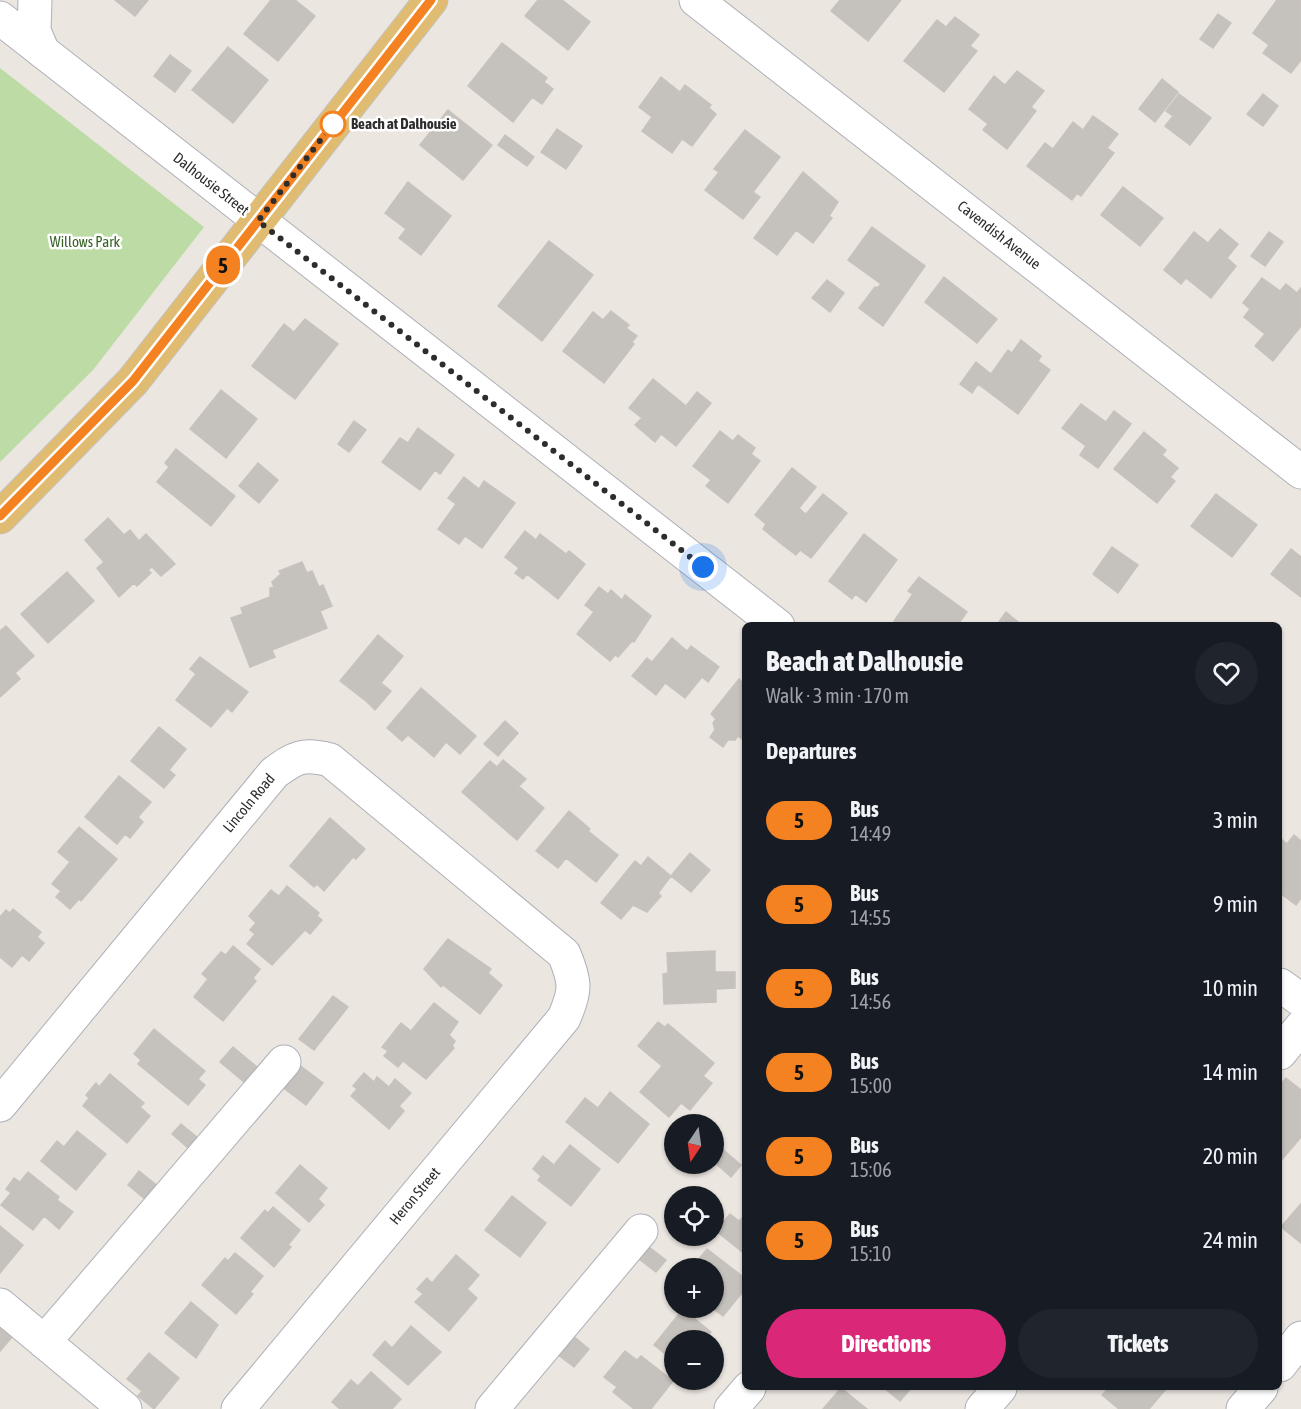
<!DOCTYPE html>
<meta charset="utf-8">
<style>
:root{--surface:#171b24;--page:#20242c;--text:#f1f3f6;--muted:#9ea1a6;--accent:#db2777}
body{margin:0;font-family:"Asap Condensed",sans-serif;background:var(--page);color:var(--text);height:100vh;display:flex;flex-direction:column;font-size:22px;white-space:nowrap}
*{box-sizing:border-box;margin:0}
p{font-size:20px;color:var(--muted)}
.icon{flex:none;width:33px;height:33px;fill:none;stroke:currentColor;stroke-width:2;stroke-linecap:round;stroke-linejoin:round}
.map{position:relative;flex:1;overflow:hidden}
.details{position:absolute;left:742px;top:622px;width:540px;height:768px;display:flex;flex-direction:column;background:var(--surface);border-radius:9px;box-shadow:0 2px 4px #0004}
.details>*{flex:none}
.badge{padding:0 12px;border-radius:20px;font-size:21px;line-height:39px}
.needle{width:39px;rotate:193deg}
.buttons{position:absolute;left:664px;top:1114px;display:grid;gap:12px}
.buttons a{display:grid;place-items:center;width:60px;height:60px;border-radius:50%;background:var(--surface);box-shadow:0 2px 4px #0004;font-size:30px}
.you{position:absolute;width:30px;height:30px;margin:-15px;border:4px solid #fff;border-radius:50%;background:#1a73e8;box-shadow:0 0 0 9px #1a73e833}
.map>.badge{position:absolute;translate:-50% -50%;box-shadow:0 0 0 3px #fff}
h2{padding:0 24px;font-size:22px;line-height:54px}
.round{display:grid;place-items:center;flex:none;width:63px;height:63px;border-radius:32px;background:var(--page)}
.head{display:flex;align-items:center;justify-content:space-between;height:102px;padding:0 24px}
h1{font-size:28px;font-weight:800;line-height:45px}
.cta{display:flex;gap:12px;margin-top:auto;padding:12px 24px}
.cta a{flex:1;height:69px;border-radius:36px;background:var(--accent);color:#fff;font-size:24px;font-weight:800;line-height:69px;text-align:center}
.cta a+a{background:var(--page);color:var(--text)}
ul{padding:0;list-style:none}
li{display:flex;align-items:center;gap:18px;height:84px;padding:0 24px}
li div{flex:1}
li b{display:block;font-size:22px}
li em{font-style:normal}
li .badge{min-width:66px;font-weight:700;text-align:center}
.map>svg:first-child{display:block}
.green{fill:#bddca5}
.building{fill:#c5c1bc;stroke:#c8c2bb;stroke-width:1.5}
.lines{fill:none;stroke-linecap:round;stroke-linejoin:round}
.minor-casing{stroke:#adb0b7;stroke-width:35}
.major-casing{stroke:#c4c4c4;stroke-width:35}
.minor{stroke:#fff;stroke-width:33}
.major{stroke:#e0bc72;stroke-width:33}
.line-casing{stroke:#fff;stroke-width:14}
.line{stroke:#f58220;stroke-width:9}
.walk{stroke:#2d2d2d;stroke-width:6;stroke-dasharray:0 10.8}
.stop-dot{fill:#fff;stroke:#f58220;stroke-width:3}
.labels{text-anchor:middle;stroke-width:5;stroke-linejoin:round;paint-order:stroke}
.stop-label{font-size:15px;font-weight:bold;fill:#2d2d2d;stroke:#fff;text-anchor:start}
.street-label{font-size:15px;fill:#2d2d2d;stroke:#fff}
.park-label{font-size:15px;fill:#376224;stroke:#fff}
</style>
<div class="map">
<svg width="1301" height="1409" viewBox="0 0 1301 1409">
<rect width="100%" height="100%" fill="#ece6e1"/>
<path class="green" d="M 0,68 L 204,227 L 93,370 L 0,462 Z"/>
<path class="building" d="M 115,0 L 148,0 L 135,16 Z
M 271,0 L 295,0 L 315,16 L 278,61 L 244,34 Z
M 538,0 L 562,0 L 590,22 L 568,50 L 525,16 Z
M 840,0 L 901,0 L 868,41 L 831,11 Z
M 1277,0 L 1301,0 L 1301,60 L 1291,73 L 1263,53 L 1269,45 L 1253,33 Z
M 1218,14 L 1231,23 L 1213,48 L 1200,39 Z
M 955,17 L 979,35 L 970,46 L 977,51 L 944,92 L 904,61 L 937,20 L 946,27 Z
M 502,43 L 547,78 L 513,122 L 468,86 Z
M 228,47 L 268,80 L 233,123 L 192,90 Z
M 170,55 L 191,71 L 175,92 L 154,76 Z
M 1017,71 L 1044,91 L 1031,107 L 1036,111 L 1007,149 L 983,130 L 988,124 L 969,109 L 994,76 L 1005,85 Z
M 661,77 L 680,92 L 685,85 L 711,105 L 709,108 L 716,114 L 692,146 L 682,139 L 672,153 L 642,131 L 652,117 L 639,107 Z
M 1162,79 L 1178,92 L 1155,122 L 1139,109 Z
M 544,82 L 553,89 L 542,104 L 532,97 Z
M 1179,94 L 1211,118 L 1190,145 L 1165,126 L 1173,116 L 1166,111 Z
M 1263,94 L 1278,106 L 1263,126 L 1247,114 Z
M 448,110 L 492,145 L 463,180 L 420,145 Z
M 1093,116 L 1118,134 L 1107,148 L 1114,153 L 1081,196 L 1077,193 L 1072,200 L 1027,166 L 1045,143 L 1053,149 L 1073,122 L 1083,130 Z
M 557,129 L 582,146 L 566,169 L 541,152 Z
M 745,130 L 780,157 L 753,192 L 760,197 L 743,219 L 705,190 L 719,172 L 714,169 Z
M 505,135 L 534,157 L 527,166 L 498,145 Z
M 803,172 L 838,202 L 829,216 L 832,218 L 813,243 L 796,230 L 777,255 L 754,238 Z
M 408,182 L 451,216 L 421,255 L 399,238 L 406,229 L 385,213 Z
M 1123,187 L 1163,218 L 1140,246 L 1101,215 Z
M 872,227 L 925,266 L 883,326 L 859,308 L 875,287 L 877,288 L 881,284 L 848,260 Z
M 1220,229 L 1238,244 L 1227,258 L 1236,266 L 1211,298 L 1186,278 L 1181,284 L 1164,270 L 1194,232 L 1208,243 Z
M 1269,232 L 1283,242 L 1265,266 L 1251,256 Z
M 549,241 L 593,275 L 542,341 L 498,306 Z
M 944,277 L 997,319 L 977,343 L 925,302 Z
M 1262,278 L 1280,291 L 1286,284 L 1297,293 L 1301,288 L 1301,326 L 1273,361 L 1255,346 L 1265,334 L 1244,317 L 1250,309 L 1243,303 Z
M 827,280 L 844,293 L 830,312 L 812,298 Z
M 611,311 L 629,325 L 626,328 L 637,336 L 632,342 L 634,344 L 604,383 L 563,351 L 593,312 L 603,320 Z
M 305,319 L 338,344 L 295,399 L 252,366 L 284,324 L 294,332 Z
M 1021,340 L 1041,356 L 1038,361 L 1050,370 L 1018,414 L 978,384 L 972,393 L 960,384 L 976,362 L 991,374 L 1008,350 L 1012,353 Z
M 653,379 L 686,406 L 697,392 L 711,403 L 676,446 L 661,434 L 655,442 L 635,425 L 642,418 L 629,408 Z
M 221,390 L 257,419 L 226,458 L 190,429 Z
M 1081,404 L 1106,422 L 1114,411 L 1131,424 L 1098,468 L 1080,455 L 1086,446 L 1062,428 Z
M 354,421 L 366,430 L 349,452 L 338,444 Z
M 418,428 L 454,455 L 440,474 L 435,470 L 420,490 L 382,462 L 400,438 L 408,443 Z
M 720,431 L 733,441 L 738,435 L 755,448 L 751,454 L 760,461 L 728,503 L 706,486 L 711,480 L 693,466 Z
M 1144,432 L 1166,450 L 1162,455 L 1178,468 L 1170,477 L 1175,481 L 1157,503 L 1114,469 Z
M 176,449 L 235,496 L 211,526 L 157,482 L 169,467 L 165,463 Z
M 258,463 L 278,480 L 259,503 L 239,486 Z
M 792,468 L 816,487 L 799,508 L 803,512 L 779,542 L 763,529 L 766,524 L 755,515 Z
M 464,477 L 479,489 L 484,481 L 515,503 L 482,548 L 465,536 L 459,544 L 438,529 L 456,504 L 448,498 Z
M 823,494 L 847,513 L 811,558 L 800,550 L 796,555 L 779,542 L 803,512 L 806,514 Z
M 1216,494 L 1257,525 L 1232,557 L 1191,526 Z
M 108,518 L 124,535 L 130,530 L 139,541 L 146,534 L 175,564 L 161,576 L 152,567 L 148,570 L 151,573 L 137,586 L 134,583 L 119,597 L 97,568 L 104,562 L 85,540 Z
M 525,531 L 536,540 L 540,534 L 566,554 L 569,551 L 585,564 L 558,599 L 527,574 L 523,579 L 515,573 L 519,568 L 505,557 Z
M 864,534 L 897,560 L 866,602 L 855,594 L 852,599 L 829,581 Z
M 1112,547 L 1138,565 L 1118,593 L 1093,574 Z
M 1291,549 L 1301,557 L 1301,597 L 1271,574 Z
M 302,562 L 307,573 L 312,571 L 319,587 L 323,585 L 332,606 L 320,611 L 327,628 L 272,650 L 275,657 L 250,667 L 231,618 L 243,614 L 241,608 L 270,597 L 270,588 L 274,587 L 272,582 L 281,574 L 279,571 Z
M 67,572 L 94,601 L 48,643 L 21,614 Z
M 919,577 L 967,612 L 957,626 L 901,626 L 894,621 L 913,594 L 908,591 Z
M 599,587 L 608,594 L 611,590 L 622,600 L 625,595 L 651,616 L 634,642 L 632,641 L 618,657 L 615,655 L 610,661 L 577,634 L 594,612 L 585,605 Z
M 1006,612 L 1023,626 L 996,626 Z
M 6,626 L 34,656 L 15,673 L 20,679 L 0,697 L 0,631 Z
M 378,635 L 403,656 L 366,701 L 340,681 Z
M 672,638 L 687,651 L 691,646 L 719,667 L 708,682 L 702,677 L 685,698 L 665,683 L 656,695 L 632,676 L 647,658 L 652,662 Z
M 200,657 L 248,692 L 232,712 L 227,708 L 211,727 L 176,700 L 196,674 L 190,669 Z
M 739,679 L 746,685 L 746,742 L 738,736 L 735,740 L 728,740 L 723,747 L 710,737 L 715,730 L 713,723 L 716,719 L 711,714 Z
M 381,683 L 391,691 L 375,710 L 366,701 Z
M 421,688 L 476,736 L 460,754 L 446,742 L 434,757 L 408,735 L 402,741 L 387,728 Z
M 505,721 L 518,733 L 498,756 L 484,744 Z
M 159,727 L 186,749 L 169,770 L 175,775 L 164,788 L 131,761 Z
M 503,760 L 526,779 L 519,786 L 497,767 Z
M 490,761 L 544,808 L 517,840 L 462,792 Z
M 119,776 L 151,802 L 138,817 L 143,822 L 130,838 L 125,834 L 117,844 L 85,817 Z
M 569,811 L 590,829 L 588,831 L 618,855 L 596,882 L 566,858 L 558,868 L 536,851 Z
M 330,818 L 365,849 L 356,859 L 353,857 L 324,891 L 317,884 L 314,887 L 290,866 Z
M 79,827 L 117,859 L 81,901 L 79,899 L 70,909 L 56,897 L 61,891 L 52,884 L 70,862 L 58,852 Z
M 1294,835 L 1301,841 L 1301,898 L 1296,905 L 1280,893 L 1280,838 L 1287,844 Z
M 690,853 L 710,870 L 691,892 L 671,876 Z
M 648,857 L 671,876 L 658,893 L 661,896 L 647,912 L 633,905 L 621,919 L 601,903 L 635,861 L 641,866 Z
M 287,886 L 319,913 L 317,916 L 322,920 L 310,934 L 305,930 L 272,965 L 247,944 L 255,934 L 250,930 L 256,923 L 249,916 L 271,890 L 279,896 Z
M 13,909 L 41,932 L 37,937 L 44,943 L 29,961 L 22,955 L 12,967 L 0,957 L 0,917 L 6,910 L 10,913 Z
M 448,939 L 491,969 L 488,973 L 502,985 L 480,1014 L 443,985 L 441,987 L 424,969 Z
M 233,946 L 260,969 L 253,978 L 256,981 L 223,1021 L 194,997 L 208,979 L 202,974 L 221,952 L 226,955 Z
M 715,951 L 715,972 L 735,972 L 735,988 L 716,989 L 716,1002 L 664,1004 L 663,974 L 668,973 L 667,953 Z
M 333,996 L 348,1007 L 314,1050 L 299,1039 Z
M 434,1003 L 458,1022 L 449,1035 L 455,1041 L 452,1046 L 454,1048 L 426,1079 L 403,1061 L 398,1067 L 384,1056 L 388,1051 L 382,1047 L 401,1023 L 411,1031 Z
M 658,1022 L 665,1027 L 668,1024 L 714,1063 L 703,1076 L 712,1083 L 690,1110 L 681,1103 L 669,1117 L 640,1092 L 662,1066 L 638,1046 Z
M 154,1029 L 205,1071 L 198,1079 L 205,1085 L 188,1105 L 138,1064 L 141,1060 L 134,1054 Z
M 233,1047 L 257,1067 L 244,1082 L 220,1062 Z
M 298,1064 L 323,1083 L 306,1105 L 281,1086 Z
M 364,1073 L 374,1082 L 377,1077 L 389,1087 L 395,1079 L 411,1093 L 399,1106 L 404,1111 L 389,1129 L 351,1096 L 357,1089 L 353,1086 Z
M 110,1074 L 144,1103 L 140,1107 L 150,1116 L 127,1143 L 83,1106 L 89,1098 L 86,1095 L 96,1083 L 99,1087 Z
M 1286,1078 L 1301,1090 L 1301,1137 L 1280,1162 L 1280,1085 Z
M 610,1092 L 649,1124 L 618,1163 L 566,1122 L 585,1098 L 598,1108 Z
M 181,1124 L 197,1137 L 188,1148 L 172,1134 Z
M 77,1131 L 106,1154 L 76,1190 L 41,1161 L 57,1141 L 64,1147 Z
M 570,1145 L 600,1169 L 571,1206 L 538,1180 L 541,1176 L 533,1169 L 543,1156 L 554,1165 Z
M 720,1147 L 741,1165 L 731,1177 L 714,1162 L 714,1154 Z
M 300,1165 L 327,1188 L 318,1199 L 324,1205 L 309,1222 L 276,1193 Z
M 139,1171 L 158,1186 L 146,1200 L 128,1185 Z
M 28,1172 L 59,1197 L 57,1200 L 73,1212 L 59,1229 L 44,1216 L 33,1230 L 1,1205 L 11,1193 L 6,1189 L 14,1178 L 20,1182 Z
M 512,1196 L 546,1223 L 520,1257 L 485,1230 Z
M 1301,1204 L 1301,1243 L 1281,1227 Z
M 273,1207 L 300,1230 L 288,1245 L 291,1247 L 274,1267 L 241,1238 L 265,1210 L 268,1213 Z
M 730,1214 L 739,1221 L 746,1214 L 746,1255 L 716,1231 Z
M 0,1226 L 23,1245 L 0,1273 Z
M 645,1244 L 666,1260 L 656,1272 L 635,1256 Z
M 707,1249 L 746,1279 L 746,1288 L 723,1316 L 712,1308 L 714,1269 L 700,1269 L 694,1265 Z
M 235,1253 L 263,1276 L 250,1292 L 253,1294 L 236,1314 L 202,1285 L 225,1258 L 228,1261 Z
M 456,1255 L 479,1275 L 467,1289 L 477,1298 L 449,1331 L 415,1302 L 423,1294 L 417,1289 L 427,1278 L 432,1283 Z
M 191,1302 L 218,1325 L 196,1358 L 165,1333 Z
M 683,1309 L 711,1332 L 703,1341 L 675,1341 L 675,1362 L 654,1345 Z
M 411,1326 L 441,1352 L 408,1385 L 373,1355 L 385,1341 L 392,1348 Z
M 0,1327 L 12,1337 L 0,1351 Z
M 567,1331 L 589,1349 L 574,1367 L 552,1350 Z
M 625,1351 L 637,1360 L 641,1356 L 673,1381 L 651,1409 L 634,1409 L 613,1392 L 617,1387 L 604,1377 Z
M 149,1353 L 179,1378 L 154,1409 L 138,1396 L 142,1391 L 127,1379 Z
M 371,1372 L 401,1399 L 392,1409 L 340,1409 L 332,1402 L 351,1380 L 358,1386 Z
M 841,1388 L 867,1409 L 823,1409 Z
M 884,1388 L 911,1388 L 900,1401 Z
M 1109,1388 L 1164,1388 L 1166,1389 L 1149,1409 L 1119,1409 L 1102,1395 Z"/>
<g class="lines">
<g class="minor-casing">
<path id="minor" d="M 35,0 L 34,31 L 43,52
M 696,0 L 1301,472
M 0,18 L 778,626
M 1280,985 L 1301,1000
M 1280,1053 L 1301,1027
M 0,1105 L 274,773 C 296,757 303,753 330,760 L 564,954 C 576,983 576,990 564,1018 L 238,1409
M 0,1305 L 125,1409
M 44,1342 L 284,1062
M 1280,1365 L 1301,1338
M 492,1409 L 641,1231
M 731,1409 L 749,1388
M 982,1409 L 1000,1388
M 1243,1409 L 1261,1388"/>
</g>
<g class="major-casing">
<path id="major" d="M 0,517 L 133,381 L 431,0"/>
</g>
<use href="#minor" class="minor"/>
<use href="#major" class="major"/>
</g>
<g class="lines">
<g class="line-casing">
<path id="line" d="M 0,516 L 133,381 L 431,0"/>
</g>
<use href="#line" class="line"/>
<path class="walk" d="M 333,124 L 258,221 L 703,567"/>
</g>
<circle class="stop-dot" cx="333" cy="124" r="12"/>
<g class="labels">
<g class="stop-label">
<text x="351" y="129">Beach at Dalhousie</text>
</g>
<g class="street-label">
<text transform="translate(211 184) rotate(38)" y="5">Dalhousie Street</text>
<text transform="translate(999 235) rotate(38)" y="5">Cavendish Avenue</text>
<text transform="translate(249 803) rotate(-50)" y="5">Lincoln Road</text>
<text transform="translate(415 1196) rotate(-50)" y="5">Heron Street</text>
</g>
<g class="park-label">
<text x="85" y="247">Willows Park</text>
</g>
</g>
</svg>
<div class="buttons">
<a><svg class="needle" viewBox="-14 -14 28 28"><path d="M0-13l5 13h-10z" fill="#e53935"/><path d="M0 13l5-13h-10z" fill="#9ea1a6"/></svg></a>
<a><svg class="icon" aria-label="locate" viewBox="0 0 24 24"><circle cx="12" cy="12" r="6"/><path d="M12 2v4M12 18v4M2 12h4M18 12h4"/></svg></a>
<a>+</a>
<a>−</a>
</div>
<div class="you" style="left:703px;top:567px"></div>
<b class="badge" style="left:223px;top:265px;background:#f58220;color:#111">5</b>
<section class="details">
<div class="head"><div><h1>Beach at Dalhousie</h1><p>Walk · 3 min · 170 m</p></div><a class="round"><svg class="icon" aria-label="heart" viewBox="0 0 24 24"><path d="M12 20l-8-8c-3-5 5-10 8-4 3-6 11-1 8 4z"/></svg></a></div>
<h2>Departures</h2>
<ul>
<li><span class="badge" style="background:#f58220;color:#111">5</span><div><b>Bus</b><p>14:49</p></div><em>3 min</em></li>
<li><span class="badge" style="background:#f58220;color:#111">5</span><div><b>Bus</b><p>14:55</p></div><em>9 min</em></li>
<li><span class="badge" style="background:#f58220;color:#111">5</span><div><b>Bus</b><p>14:56</p></div><em>10 min</em></li>
<li><span class="badge" style="background:#f58220;color:#111">5</span><div><b>Bus</b><p>15:00</p></div><em>14 min</em></li>
<li><span class="badge" style="background:#f58220;color:#111">5</span><div><b>Bus</b><p>15:06</p></div><em>20 min</em></li>
<li><span class="badge" style="background:#f58220;color:#111">5</span><div><b>Bus</b><p>15:10</p></div><em>24 min</em></li>
</ul>
<div class="cta"><a>Directions</a><a>Tickets</a></div>
</section>
</div>
